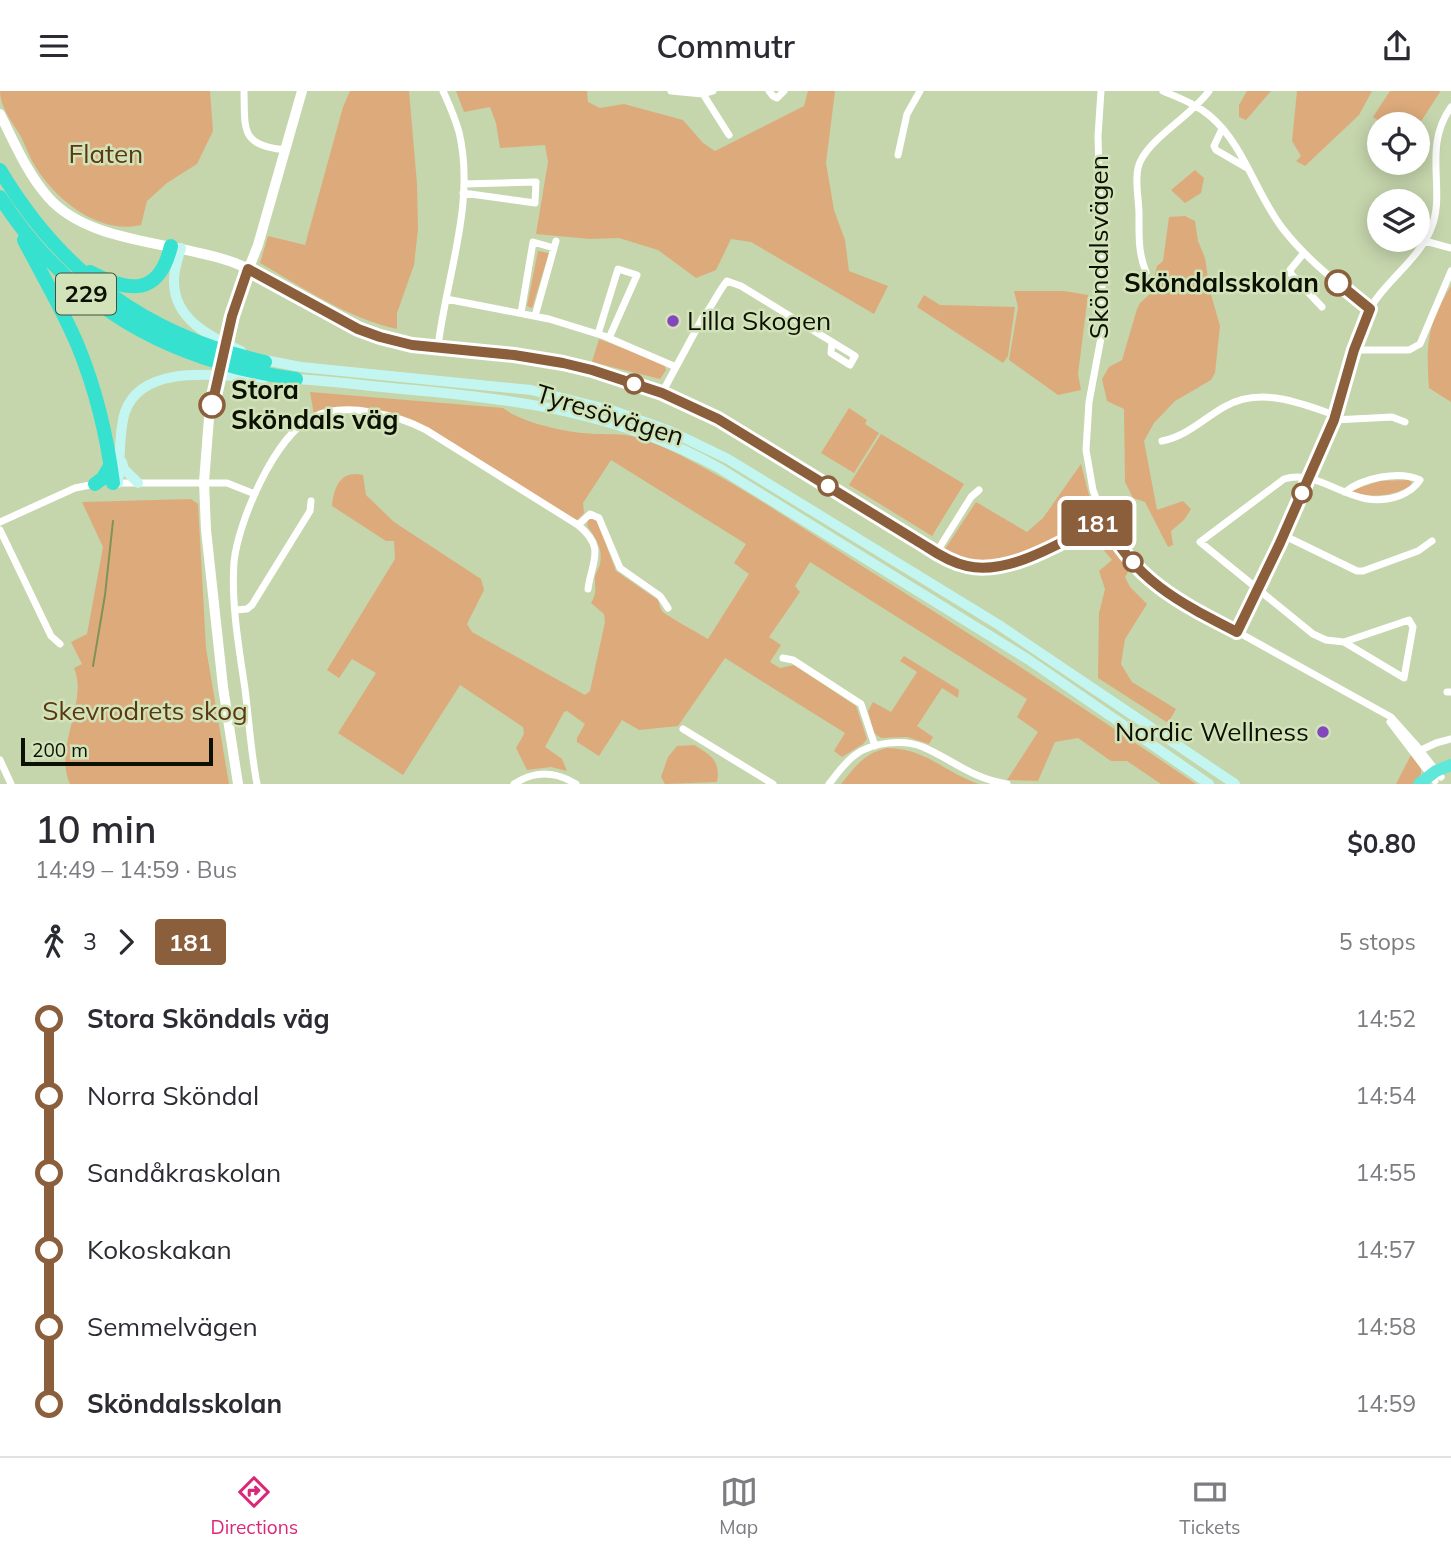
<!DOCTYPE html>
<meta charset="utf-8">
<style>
:root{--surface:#fff;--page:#f2f2f3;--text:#2b2b33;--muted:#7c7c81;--line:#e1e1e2;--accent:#db2777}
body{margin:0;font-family:Mulish,sans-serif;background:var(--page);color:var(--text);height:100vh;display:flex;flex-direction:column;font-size:26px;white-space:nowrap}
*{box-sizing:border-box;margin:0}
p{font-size:23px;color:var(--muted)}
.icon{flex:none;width:38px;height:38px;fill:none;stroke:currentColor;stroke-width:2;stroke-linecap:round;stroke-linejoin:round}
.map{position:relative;height:693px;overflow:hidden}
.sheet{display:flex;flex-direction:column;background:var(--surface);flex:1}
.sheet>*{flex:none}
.badge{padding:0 14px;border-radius:5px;font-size:24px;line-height:46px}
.fabs{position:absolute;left:1367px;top:21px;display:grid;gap:14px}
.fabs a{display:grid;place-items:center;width:63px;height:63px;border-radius:50%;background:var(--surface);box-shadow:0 4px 18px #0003;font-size:35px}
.scale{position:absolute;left:21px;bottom:18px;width:192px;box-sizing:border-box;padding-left:7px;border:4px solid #0b1003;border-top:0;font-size:19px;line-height:24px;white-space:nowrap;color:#0b1003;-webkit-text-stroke:5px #d2e2b9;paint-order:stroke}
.map>.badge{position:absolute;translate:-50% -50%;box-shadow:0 0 0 4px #fff}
.legs{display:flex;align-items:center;gap:10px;height:77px;padding:0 35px;font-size:23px}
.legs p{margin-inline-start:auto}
.overview{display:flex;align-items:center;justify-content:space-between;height:119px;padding:0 35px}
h1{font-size:38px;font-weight:600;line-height:52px}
ul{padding:0 35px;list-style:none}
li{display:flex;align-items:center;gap:24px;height:77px;font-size:26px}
li i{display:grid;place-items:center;width:10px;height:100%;margin:0 9px;background:currentColor}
li i::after{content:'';width:18px;height:18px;margin:-9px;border:5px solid;border-radius:50%;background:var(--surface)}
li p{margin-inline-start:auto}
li:first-child i{background:linear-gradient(#0000 50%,currentColor 0)}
li:last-child i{background:linear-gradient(currentColor 50%,#0000 0)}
header{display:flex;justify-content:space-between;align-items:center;height:91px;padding:0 35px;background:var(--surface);font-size:32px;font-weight:600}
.dock{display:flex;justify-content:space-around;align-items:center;height:98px;border-top:2px solid var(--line);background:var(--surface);font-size:19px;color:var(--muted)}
.dock a{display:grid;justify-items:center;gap:4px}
.dock .selected{color:var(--accent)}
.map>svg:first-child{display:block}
.green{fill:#ddab7b}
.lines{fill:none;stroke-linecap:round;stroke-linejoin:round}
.stream{stroke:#7e9356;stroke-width:2}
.minor{stroke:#fff;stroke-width:7}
.tertiary{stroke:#fff;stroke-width:10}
.secondary{stroke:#c3f6f1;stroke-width:10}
.trunk{stroke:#5fe7da;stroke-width:12}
.motorway{stroke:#37e1d0;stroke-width:14}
.line-1-casing{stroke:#fff;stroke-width:16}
.line-1{stroke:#8b5e3c;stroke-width:10}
.stop-1-dot{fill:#fff;stroke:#8b5e3c;stroke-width:3.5}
.poi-dot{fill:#8346bb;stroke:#d2e2b9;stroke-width:2.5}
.labels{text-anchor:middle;stroke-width:5;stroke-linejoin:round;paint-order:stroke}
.shield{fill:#d2e2b9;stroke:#474f3a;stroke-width:2}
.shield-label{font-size:24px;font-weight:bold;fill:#0b1003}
.park-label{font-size:26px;fill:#5a3811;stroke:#d2e2b9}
.street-label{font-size:26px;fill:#0b1003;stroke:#d2e2b9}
.stop-label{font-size:26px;font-weight:bold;fill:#0b1003;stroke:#d2e2b9;text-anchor:end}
.poi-label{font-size:26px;fill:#0b1003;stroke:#d2e2b9;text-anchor:start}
</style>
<header><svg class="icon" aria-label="menu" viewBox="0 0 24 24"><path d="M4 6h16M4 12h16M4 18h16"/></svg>Commutr<svg class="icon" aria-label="share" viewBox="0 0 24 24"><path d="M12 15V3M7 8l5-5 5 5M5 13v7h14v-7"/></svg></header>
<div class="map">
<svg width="1451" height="693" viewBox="0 0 1451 693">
<rect width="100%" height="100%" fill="#c5d5ac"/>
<path class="green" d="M 0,0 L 210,0 L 213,40 L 197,73 L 167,92 L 147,110 L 141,134 C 101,144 58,111 37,78 C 30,68 26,55 20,44 C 12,31 0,16 0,0 Z
M 350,0 L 409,0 L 417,93 L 418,138 L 414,174 L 397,222 L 397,238 C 347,227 304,197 260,172 L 268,145 L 305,154 L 343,16 Z
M 456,0 L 587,0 L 588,11 L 600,17 L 624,13 L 683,29 L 703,52 L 715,60 L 804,15 L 808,0 L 835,0 L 826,72 L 834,119 L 845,149 L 849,180 L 888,195 L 874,223 L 751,151 L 731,148 L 716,179 L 696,187 L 658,159 L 619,147 L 590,148 L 536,143 L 548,71 L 545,54 L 500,57 L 496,32 L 490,16 L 464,21 Z
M 1247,0 L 1271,0 L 1246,29 L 1239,26 L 1239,14 Z
M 1297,0 L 1372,0 L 1359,24 L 1305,75 L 1296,70 L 1301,65 L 1292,50 Z
M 1390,0 L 1439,0 L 1440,1 L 1418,35 L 1384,33 L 1373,26 Z
M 1195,79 L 1204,87 L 1201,102 L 1185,112 L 1171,99 Z
M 1185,125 L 1195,130 L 1198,150 L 1205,167 L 1210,200 L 1220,235 L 1215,282 L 1211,289 L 1175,310 L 1154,332 L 1144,350 L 1157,419 L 1183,410 L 1191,418 L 1184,429 L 1171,440 L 1173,454 L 1168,456 L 1145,411 L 1133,407 L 1125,391 L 1124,318 L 1107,310 L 1102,288 L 1109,276 L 1122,269 L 1137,218 L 1140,212 L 1150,203 L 1157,175 L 1163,170 L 1169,126 Z
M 538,160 L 549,162 L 532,217 L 527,215 Z
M 1451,195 L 1451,311 L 1429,297 C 1426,253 1427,233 1451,195 Z
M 1014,200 L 1064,200 L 1088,204 L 1078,283 L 1081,299 L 1058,304 L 1009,269 L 1018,216 Z
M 924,204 L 940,214 L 1015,216 L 1008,265 L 1003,272 L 917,216 Z
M 599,248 L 664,273 L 666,279 L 660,288 L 592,271 Z
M 310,301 L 503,317 C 521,331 561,340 583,342 C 599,344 615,342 631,345 C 653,350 675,361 695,372 C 752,402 807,440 862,475 C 975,546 1086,618 1196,693 L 1161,693 L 1127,670 L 1111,670 L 1078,647 L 1055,651 L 1038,690 L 1007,689 L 1038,641 L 1017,626 L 1027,608 L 810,471 L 795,495 L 800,501 L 769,546 L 781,554 L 770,571 L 780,577 L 794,574 L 856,615 L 867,648 L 863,653 L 842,666 L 834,660 L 845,642 L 725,567 L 678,635 L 639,639 L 622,629 L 599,665 L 577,651 L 577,647 L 585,633 L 567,620 L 564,621 L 545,656 L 562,668 L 567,680 L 551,676 L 527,679 L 516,657 L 524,643 L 523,636 L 460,594 L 403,684 L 338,642 L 376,582 L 352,568 L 339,587 L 327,579 L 395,468 L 394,450 L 386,450 L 332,415 C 334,395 341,379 363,384 L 366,404 L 394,431 L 481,488 L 484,499 L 467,533 L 472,541 L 585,604 L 590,600 L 605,531 L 604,523 L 591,512 C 597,502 595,499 595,489 C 594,484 599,478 600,473 C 603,457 596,447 587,435 L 588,429 L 593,427 L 597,430 L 616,480 L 658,509 C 659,512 660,517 662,520 C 665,524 700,543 708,548 L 749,483 L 734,472 L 746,453 L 611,369 L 583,412 L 584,422 L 577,429 L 573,428 L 411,328 C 379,317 347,320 314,324 Z
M 849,317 L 867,329 L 865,333 L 879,342 L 854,382 L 821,362 Z
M 881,343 L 964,393 L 932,445 L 849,394 Z
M 1081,373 L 1093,420 L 1089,429 C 1060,444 1014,474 981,471 C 968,470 956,464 945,458 L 976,411 L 1027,441 L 1043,427 Z
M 1408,389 L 1412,391 L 1410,395 C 1391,406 1374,406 1352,402 L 1353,399 L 1380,390 Z
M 191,408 L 198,413 L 206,557 L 229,693 L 70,693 C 53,656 89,611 74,577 L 82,573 L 71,551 L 87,543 L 103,456 L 82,411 Z
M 1102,446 L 1129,479 L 1125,486 L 1130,496 L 1147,513 L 1125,548 L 1121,573 L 1132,591 L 1176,618 L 1168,632 L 1098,587 L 1099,522 L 1105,498 L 1099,480 L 1112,469 L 1097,451 L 1086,456 L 1083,451 Z
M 904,565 L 959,599 L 958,607 L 942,597 L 917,635 L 933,646 L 929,653 L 907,646 L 881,647 L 874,642 L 868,620 L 873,611 L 891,621 L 917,581 L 900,570 Z
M 694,654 C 711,664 721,670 717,691 L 665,693 L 661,686 L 668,666 L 677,655 Z
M 887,657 C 928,658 943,681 979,693 L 841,693 C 855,676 864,662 887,657 Z
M 1412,662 L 1421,678 L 1421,683 L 1414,693 L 1396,693 Z"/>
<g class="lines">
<path class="stream" d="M 93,575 L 105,504 L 113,430"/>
<path class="minor" d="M 244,0 C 245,39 240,55 286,59
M 671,0 L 703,3 L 713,0
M 769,0 L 773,5 L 777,7 L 784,0
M 1101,0 L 1098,45 L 1103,236 L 1089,311 L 1086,359 L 1093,399 L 1100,418 L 1109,438 L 1126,463 L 1162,499 L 1391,626 L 1416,654 L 1441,686
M 1163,0 C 1179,7 1196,13 1210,25 C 1243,52 1257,105 1283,138 C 1307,169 1339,193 1370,218
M 703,3 L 729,44
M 1222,38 L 1214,55 L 1216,59 L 1247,77
M 898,64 L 907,23 L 920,0
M 463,102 L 535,112 L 536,91 L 464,93
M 1425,150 L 1451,157
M 1303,163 L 1290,179 L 1291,183 L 1322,216
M 1146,181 C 1138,162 1139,143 1139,123 C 1139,107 1133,83 1141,69 C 1152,46 1192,24 1209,0
M 446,208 L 549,228 L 604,245 L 676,276
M 521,222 L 533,151 L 554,157
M 535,225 L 556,150
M 598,243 L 618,178 L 637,184 L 609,247
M 438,256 C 446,186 476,112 459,41 C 455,27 449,13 443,0
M 1354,259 L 1409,259 L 1420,253 L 1451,180
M 662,302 L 703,226 C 713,215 717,202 727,190 L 741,195 L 855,265 L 850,274 L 831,262 L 832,251
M 1334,329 L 1392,326 L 1405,331
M 1162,350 C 1187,345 1203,328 1224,316 C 1261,295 1299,312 1335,324
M 114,392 L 227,392 L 255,403
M 0,431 L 75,397 L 95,393
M 578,434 L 590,423 L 599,427 L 620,477 L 660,505 L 668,517
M 0,439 L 51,545 L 60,553
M 1283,444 L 1357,480 L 1363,480 L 1418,460 L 1432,450
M 936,462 L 971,406 L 979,399
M 236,519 L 247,518 L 252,514 L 310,420 L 311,410
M 1409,529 L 1413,536 L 1404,587 L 1344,551 Z
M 1237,541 C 1264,488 1287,434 1311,380 C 1318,364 1326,348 1333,332 C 1346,297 1350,259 1366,225 C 1381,193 1416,172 1430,140 C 1448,101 1421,58 1451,16
M 1344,551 L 1326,549 L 1313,543 L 1200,451 L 1284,388 C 1323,376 1352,422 1399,405 C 1409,401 1415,397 1420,389 C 1399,379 1363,387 1345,401
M 783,567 L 793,569 L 861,613 L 875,655
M 1447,601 L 1451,601
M 1390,631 L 1435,690
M 683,638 L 773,693
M 1419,660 L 1436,652 L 1451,648
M 0,669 L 11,693
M 257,693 C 251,662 249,630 245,598 C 239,557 231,513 234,471 C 238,431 275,344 313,326 C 345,310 397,324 426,339 L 578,434 C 606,457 592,469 588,498
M 514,693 C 535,679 555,680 576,693
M 829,693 C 837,683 844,672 855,664 C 872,651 903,648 923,656 C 953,669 973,688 1007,693"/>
<path class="tertiary" d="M 0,23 C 14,51 27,82 48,106 C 90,154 177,150 235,172 C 285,192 329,231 381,247 C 423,259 469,258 513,264 C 560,269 606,282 651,299 C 697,315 737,340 778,365 C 828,395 877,426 927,456 C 940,464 952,472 967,475 C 1011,485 1066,448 1105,429
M 224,260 L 243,192 L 258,154 L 302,0
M 219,278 L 209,327 L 204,391 L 206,439 L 223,596 L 238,693"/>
<path class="secondary" d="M 181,157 C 178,167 174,178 174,189 C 173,228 210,246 241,260
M 259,268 L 301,276 L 531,299 L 614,320 L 670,340 L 728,368 L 999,534 L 1235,693
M 290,288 C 327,289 365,295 402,298 C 516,308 618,321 719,377 L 1029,569 L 1209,693
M 122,371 L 124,378 L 138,392
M 118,392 C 121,369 118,343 125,321 C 143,270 222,286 264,287"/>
<path class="trunk" d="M 1419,693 L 1436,680 L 1451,674"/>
<path class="motorway" d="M 0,79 C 62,183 147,245 265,271
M 0,106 C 70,215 169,270 296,288
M 24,149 C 42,184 63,219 78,255 C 96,299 107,345 113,392
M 90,181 C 130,202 159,205 171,155
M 95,393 L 103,387 L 110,375"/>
</g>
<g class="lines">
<g class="line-1-casing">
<path id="line-1" d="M 212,314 L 232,225 L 248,178 L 358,238 L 380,246 L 412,254 L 514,264 L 563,272 L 592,279 L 662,302 L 718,328 L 927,456 C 939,464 953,472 967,475 C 1011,485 1066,448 1105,429 C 1132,488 1182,513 1237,541 L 1280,452 L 1334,329 L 1354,259 L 1370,218 L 1338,192"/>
</g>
<use href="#line-1" class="line-1"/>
</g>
<g class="stop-1-dot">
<circle cx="1338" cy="192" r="12"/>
<circle cx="634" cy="293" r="9"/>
<circle cx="212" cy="314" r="12"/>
<circle cx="828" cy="395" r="9"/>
<circle cx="1302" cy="402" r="9"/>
<circle cx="1133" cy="471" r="9"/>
</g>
<g class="poi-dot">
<circle cx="673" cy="230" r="7"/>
<circle cx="1323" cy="641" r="7"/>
</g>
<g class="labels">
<rect class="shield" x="56" y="182.5" width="60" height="41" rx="5"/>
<g class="shield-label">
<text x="86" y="211">229</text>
</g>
<g class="park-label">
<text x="106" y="72">Flaten</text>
<text x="145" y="629">Skevrodrets skog</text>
</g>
<g class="street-label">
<text transform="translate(1099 156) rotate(-90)" y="9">Sköndalsvägen</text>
<text transform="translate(610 324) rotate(17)" y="9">Tyresövägen</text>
</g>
<g class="stop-label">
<text x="1319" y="201">Sköndalsskolan</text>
<text x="231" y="308" text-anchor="start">Stora<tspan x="231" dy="30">Sköndals väg</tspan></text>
</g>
<g class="poi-label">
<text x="687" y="239">Lilla Skogen</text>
<text x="1309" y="650" text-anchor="end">Nordic Wellness</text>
</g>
</g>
</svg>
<div class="fabs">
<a><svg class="icon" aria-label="locate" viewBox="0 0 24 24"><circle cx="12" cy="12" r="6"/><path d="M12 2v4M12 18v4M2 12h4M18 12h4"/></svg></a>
<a><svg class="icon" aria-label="layers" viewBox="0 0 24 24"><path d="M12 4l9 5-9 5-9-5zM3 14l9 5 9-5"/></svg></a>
</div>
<div class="scale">200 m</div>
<b class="badge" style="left:1097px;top:432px;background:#8b5e3c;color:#fff">181</b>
</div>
<section class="sheet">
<div class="overview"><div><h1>10 min</h1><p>14:49 – 14:59 · Bus</p></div><b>$0.80</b></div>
<div class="legs"><svg class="icon" aria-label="walk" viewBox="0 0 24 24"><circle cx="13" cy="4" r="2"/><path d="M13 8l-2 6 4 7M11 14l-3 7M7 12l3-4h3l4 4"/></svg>3<svg class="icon" aria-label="forward" viewBox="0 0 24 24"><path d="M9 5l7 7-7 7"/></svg><b class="badge" style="background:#8b5e3c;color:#fff">181</b><p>5 stops</p></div>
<ul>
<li><i style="color:#8b5e3c"></i><b>Stora Sköndals väg</b><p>14:52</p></li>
<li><i style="color:#8b5e3c"></i><span>Norra Sköndal</span><p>14:54</p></li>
<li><i style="color:#8b5e3c"></i><span>Sandåkraskolan</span><p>14:55</p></li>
<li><i style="color:#8b5e3c"></i><span>Kokoskakan</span><p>14:57</p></li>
<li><i style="color:#8b5e3c"></i><span>Semmelvägen</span><p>14:58</p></li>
<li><i style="color:#8b5e3c"></i><b>Sköndalsskolan</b><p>14:59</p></li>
</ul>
</section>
<nav class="dock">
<a class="selected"><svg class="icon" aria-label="directions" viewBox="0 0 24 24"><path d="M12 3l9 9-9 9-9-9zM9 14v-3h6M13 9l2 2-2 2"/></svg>Directions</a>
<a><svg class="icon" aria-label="map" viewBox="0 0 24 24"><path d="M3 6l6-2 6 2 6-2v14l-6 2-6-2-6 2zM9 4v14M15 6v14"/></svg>Map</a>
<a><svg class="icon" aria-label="tickets" viewBox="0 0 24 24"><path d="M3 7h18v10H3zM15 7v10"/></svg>Tickets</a>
</nav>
